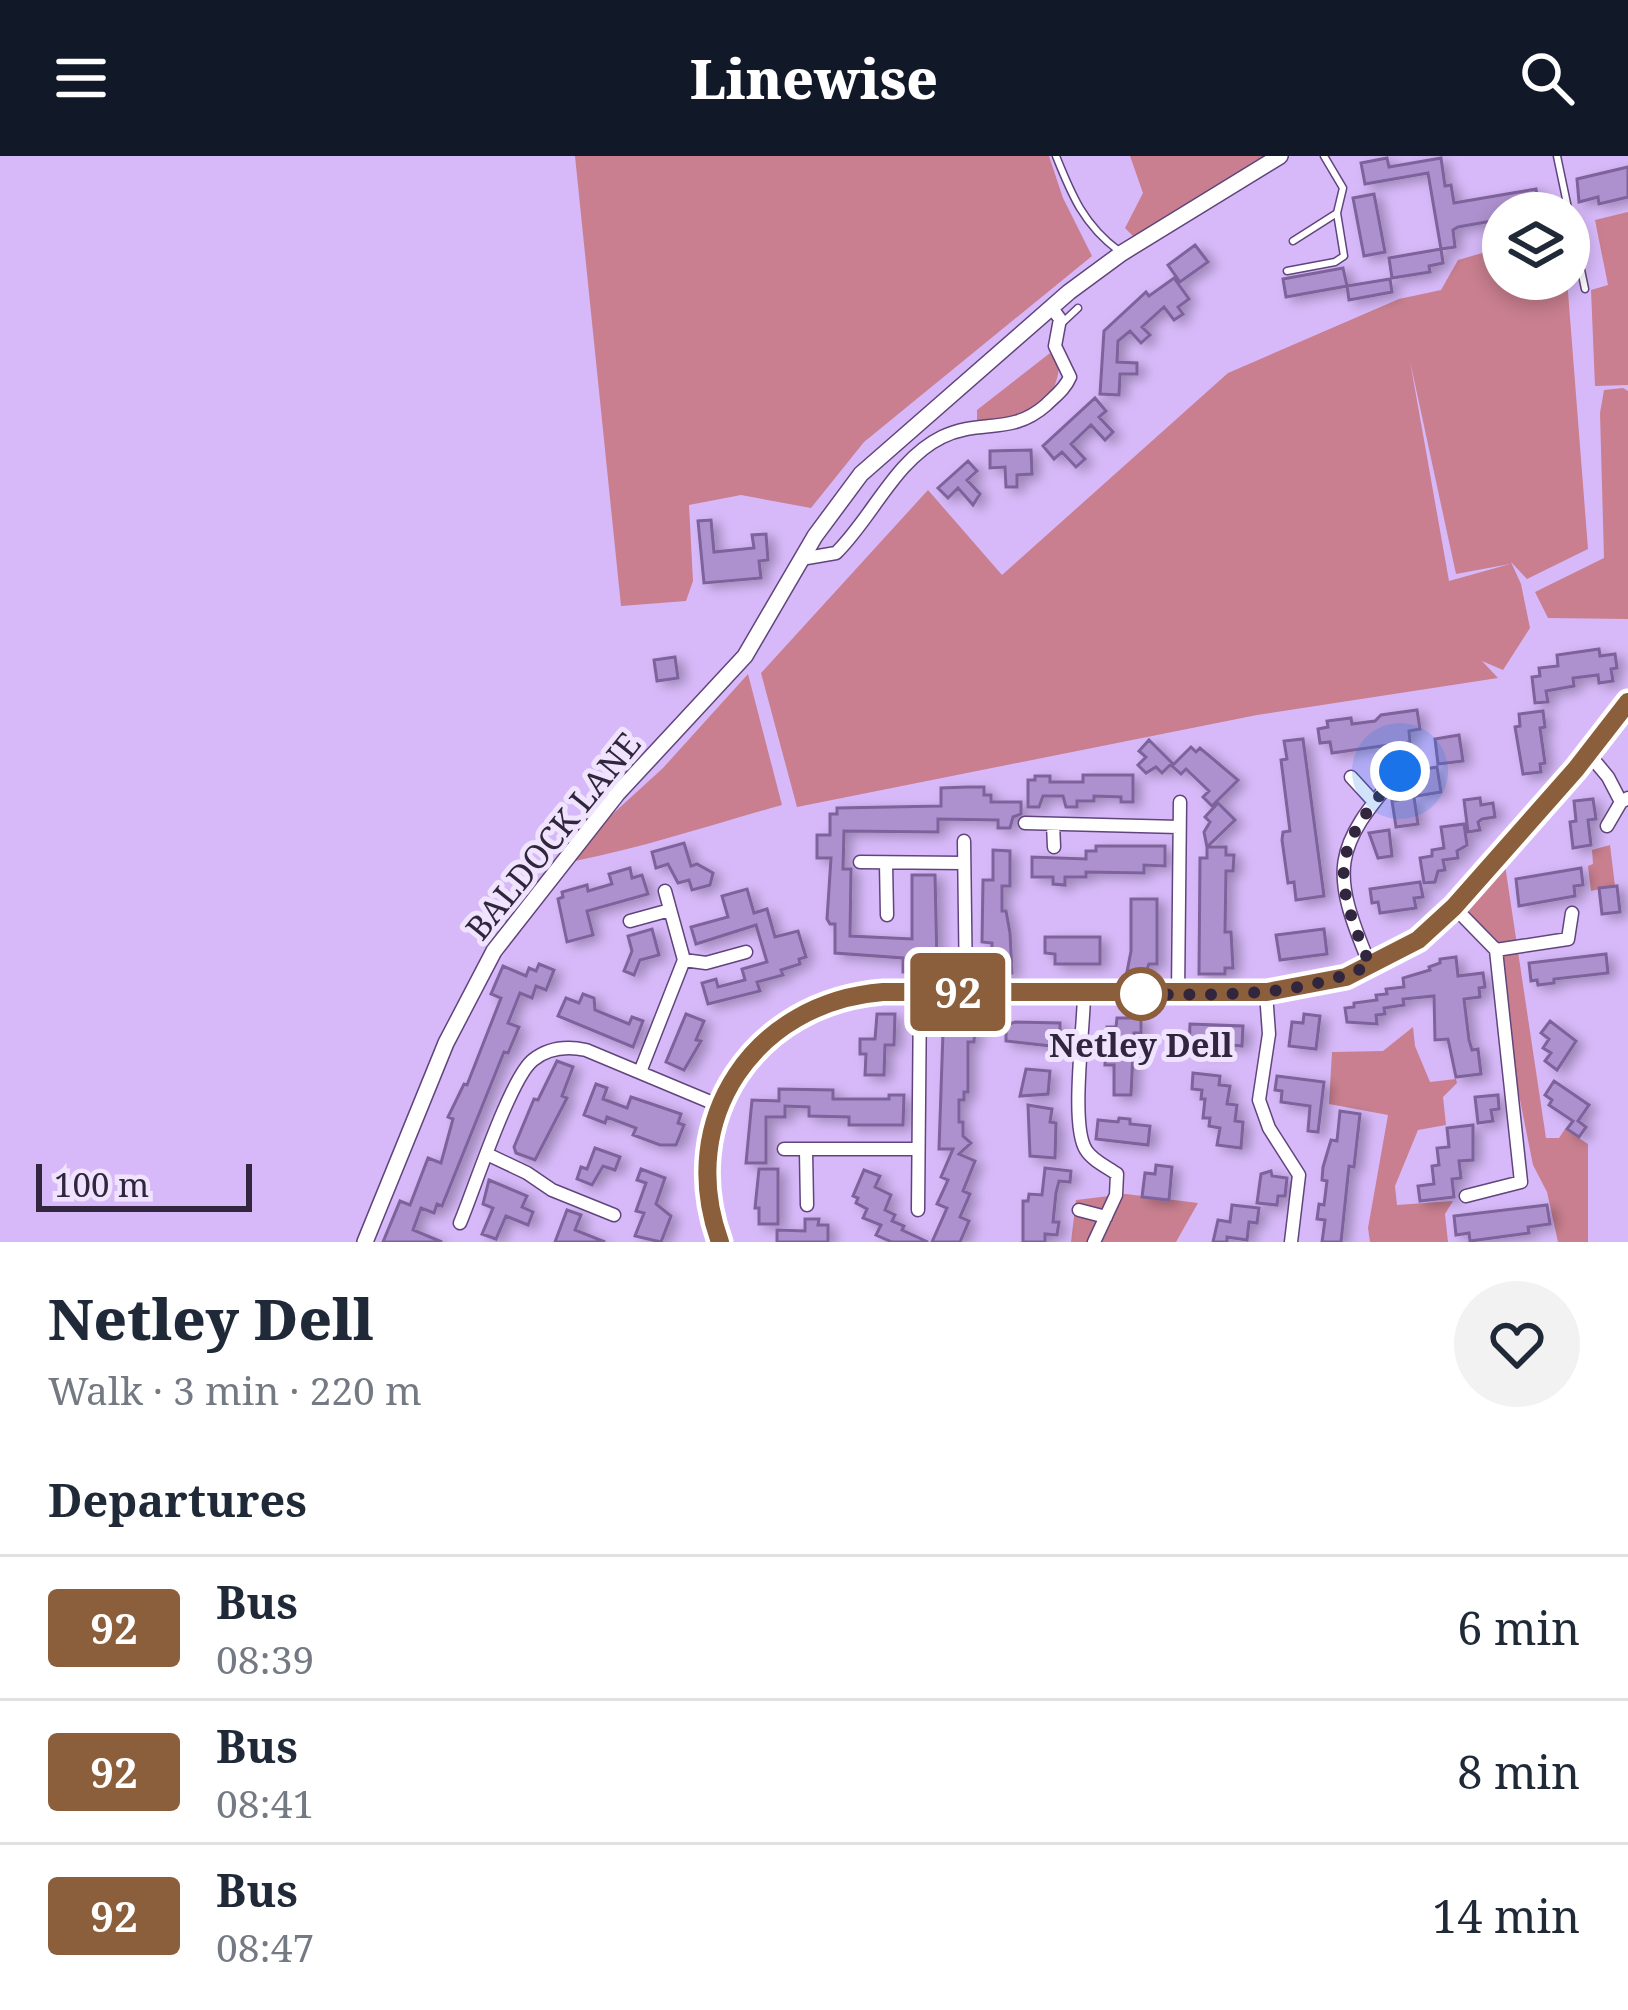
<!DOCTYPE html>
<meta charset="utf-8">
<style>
:root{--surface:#fff;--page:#f2f2f3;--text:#1f2937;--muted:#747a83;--line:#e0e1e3;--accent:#111827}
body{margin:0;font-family:"Noto Serif",serif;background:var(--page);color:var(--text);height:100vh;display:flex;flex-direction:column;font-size:45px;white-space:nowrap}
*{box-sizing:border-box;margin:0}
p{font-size:39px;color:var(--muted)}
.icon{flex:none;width:66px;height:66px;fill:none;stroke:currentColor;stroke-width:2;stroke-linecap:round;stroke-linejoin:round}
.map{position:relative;height:1086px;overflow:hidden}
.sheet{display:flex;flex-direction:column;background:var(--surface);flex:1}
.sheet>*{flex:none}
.badge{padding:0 24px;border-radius:9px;font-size:42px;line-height:78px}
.buttons{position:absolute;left:1482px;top:36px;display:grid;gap:24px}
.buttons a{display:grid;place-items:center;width:108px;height:108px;border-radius:50%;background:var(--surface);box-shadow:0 6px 18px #0003;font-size:60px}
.scale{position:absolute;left:36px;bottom:30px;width:216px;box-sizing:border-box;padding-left:12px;border:6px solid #31263e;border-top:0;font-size:33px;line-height:42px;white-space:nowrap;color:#31263e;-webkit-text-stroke:9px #efe3fd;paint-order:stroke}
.you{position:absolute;width:60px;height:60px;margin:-30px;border:9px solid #fff;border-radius:50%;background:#1a73e8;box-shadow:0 0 0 18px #1a73e833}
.map>.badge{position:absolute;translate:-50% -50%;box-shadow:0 0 0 6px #fff}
h2{padding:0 48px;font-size:45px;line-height:108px}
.round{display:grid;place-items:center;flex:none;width:126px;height:126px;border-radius:63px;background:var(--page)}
.summary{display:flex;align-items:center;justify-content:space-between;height:204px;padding:0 48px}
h1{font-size:57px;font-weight:800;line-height:90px}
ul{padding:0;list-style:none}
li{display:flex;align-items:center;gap:36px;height:144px;padding:0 48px;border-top:3px solid var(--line)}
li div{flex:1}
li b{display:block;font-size:45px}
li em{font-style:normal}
li .badge{min-width:132px;font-weight:700;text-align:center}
header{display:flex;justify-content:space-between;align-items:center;height:156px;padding:0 48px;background:var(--accent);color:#fff;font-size:54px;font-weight:800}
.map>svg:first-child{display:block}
.green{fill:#c97f8f;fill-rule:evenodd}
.building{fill:#ad91ce;stroke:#7e629c;stroke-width:3;filter:url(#shadow)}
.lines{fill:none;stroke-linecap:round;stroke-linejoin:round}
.service-casing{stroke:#60457c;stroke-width:9}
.minor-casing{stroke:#60457c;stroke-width:15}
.tertiary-casing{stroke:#60457c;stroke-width:18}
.service{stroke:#fff;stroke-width:6}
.minor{stroke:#fff;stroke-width:12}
.tertiary{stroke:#fff;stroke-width:15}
.line-casing{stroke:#fff;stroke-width:27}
.line{stroke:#8b5e3c;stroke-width:18}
.walk{stroke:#31263e;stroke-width:12;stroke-dasharray:0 21.6}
.stop-dot{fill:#fff;stroke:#8b5e3c;stroke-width:6}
.labels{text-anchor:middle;stroke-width:10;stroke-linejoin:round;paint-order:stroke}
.street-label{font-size:33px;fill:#31263e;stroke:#efe3fd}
.stop-label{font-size:33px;font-weight:bold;fill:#31263e;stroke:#efe3fd}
</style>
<header><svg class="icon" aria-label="menu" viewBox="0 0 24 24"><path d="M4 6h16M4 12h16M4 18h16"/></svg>Linewise<svg class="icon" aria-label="search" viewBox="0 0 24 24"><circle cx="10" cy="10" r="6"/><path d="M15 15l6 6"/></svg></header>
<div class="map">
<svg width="1628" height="1086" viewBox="0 0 1628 1086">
<defs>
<filter id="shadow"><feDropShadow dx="7" dy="4" stdDeviation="6" flood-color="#0004"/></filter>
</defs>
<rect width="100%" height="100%" fill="#d7b9f9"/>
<path class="green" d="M 575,0 L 1049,0 L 1063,42 L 1092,100 L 864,286 L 811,352 L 741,339 L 689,349 L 693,425 L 686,445 L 621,450 Z
M 1130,0 L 1268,0 L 1134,81 L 1125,72 L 1143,37 Z
M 1628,56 L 1628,229 L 1595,230 L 1591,134 L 1608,129 L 1595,64 Z
M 1503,91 L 1503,123 L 1567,123 L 1588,393 L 1527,423 L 1511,406 L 1521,428 L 1530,472 L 1503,514 L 1482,505 L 1498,522 L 1257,559 L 797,651 L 761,517 L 928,334 L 1002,419 L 1228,217 L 1399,143 L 1441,134 L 1458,104 ZM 1410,205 L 1456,418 L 1510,408 L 1449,425 Z
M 1050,197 L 1059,212 C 1054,257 1014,263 977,266 L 977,254 Z
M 1623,232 L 1628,235 L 1628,463 L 1548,462 L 1535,436 L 1604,402 L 1600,257 L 1604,234 Z
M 748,518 L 782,649 C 714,668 646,691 575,705 L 605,665 L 663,612 Z
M 1610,689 L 1615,730 L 1591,735 L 1588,710 L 1593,708 L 1592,694 Z
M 1505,709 L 1546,982 L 1559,982 L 1565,973 L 1588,988 L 1588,1086 L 1558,1086 L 1547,1036 L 1533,1009 L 1516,924 L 1498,787 L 1465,752 Z
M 1413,871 L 1415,890 L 1430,926 L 1456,923 L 1457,927 L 1443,941 L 1446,969 L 1418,974 L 1395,1030 L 1397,1049 L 1453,1045 L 1445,1058 L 1448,1086 L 1370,1086 L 1368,1072 L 1388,959 L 1329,948 L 1332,896 L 1383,895 Z
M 1126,1038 L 1198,1047 L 1176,1086 L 1071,1086 L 1076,1044 Z"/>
<path class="building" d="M 1387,2 L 1389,11 L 1441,2 L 1445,30 L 1451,29 L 1454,47 L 1536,33 L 1540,57 L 1503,57 L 1503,63 L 1458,71 L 1453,74 L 1455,91 L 1441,93 L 1428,17 L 1365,28 L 1361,7 Z
M 1628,11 L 1628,41 L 1599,48 L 1598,41 L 1579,46 L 1577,23 Z
M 1374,38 L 1385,96 L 1364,100 L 1353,42 Z
M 1195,89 L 1208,106 L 1180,126 L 1168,109 Z
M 1441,93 L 1443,107 L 1429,110 L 1430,116 L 1392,122 L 1389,102 Z
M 1343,112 L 1347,130 L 1286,141 L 1283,123 Z
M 1174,122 L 1189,143 L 1178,151 L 1183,158 L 1174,164 L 1164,151 L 1142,171 L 1150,179 L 1141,187 L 1130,175 L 1118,185 L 1117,206 L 1137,207 L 1137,218 L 1120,218 L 1119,239 L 1100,238 L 1104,175 L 1146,136 L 1149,140 Z
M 1390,123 L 1392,136 L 1349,144 L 1347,130 Z
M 1095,242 L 1106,255 L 1099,261 L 1113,276 L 1105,284 L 1091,269 L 1071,288 L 1085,303 L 1076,311 L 1062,296 L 1054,303 L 1043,290 Z
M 1031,294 L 1032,318 L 1017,319 L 1017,331 L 1006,331 L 1005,311 L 990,312 L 990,295 Z
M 968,305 L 977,315 L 967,324 L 980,338 L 973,349 L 958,332 L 948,342 L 938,332 Z
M 711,364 L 714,396 L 754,392 L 752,379 L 766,378 L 768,404 L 759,405 L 761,422 L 704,427 L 698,365 Z
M 1599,493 L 1600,500 L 1615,498 L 1617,512 L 1611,513 L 1613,525 L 1599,527 L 1598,519 L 1573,522 L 1574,530 L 1546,535 L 1548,546 L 1535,547 L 1532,521 L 1540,520 L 1539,512 L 1558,510 L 1557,499 Z
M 675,501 L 678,522 L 657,525 L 654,504 Z
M 1417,554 L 1420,573 L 1409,575 L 1410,586 L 1332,597 L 1330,586 L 1320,587 L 1318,573 L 1328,571 L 1327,565 L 1351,562 L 1352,568 L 1375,565 L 1381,559 Z
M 1543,555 L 1545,571 L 1540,572 L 1545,607 L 1540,608 L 1541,616 L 1523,618 L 1515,571 L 1520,570 L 1519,558 Z
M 1459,579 L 1463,605 L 1438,608 L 1435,583 Z
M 1303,583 L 1324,740 L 1296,744 L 1294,726 L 1288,727 L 1282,684 L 1283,676 L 1290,675 L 1281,604 L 1287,603 L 1284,585 Z
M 1149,584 L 1172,607 L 1162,617 L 1156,611 L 1146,617 L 1138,609 L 1146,601 L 1139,595 Z
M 1191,591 L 1196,596 L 1200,592 L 1238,624 L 1212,650 L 1203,641 L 1209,635 L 1186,613 L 1181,618 L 1172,610 Z
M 1437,611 L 1441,636 L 1417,640 L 1413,615 Z
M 1083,619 L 1133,619 L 1133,646 L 1121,646 L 1121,641 L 1094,640 L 1094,645 L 1077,645 L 1077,651 L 1066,651 L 1063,640 L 1043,640 L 1039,651 L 1028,651 L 1028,624 L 1035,624 L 1035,620 L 1050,620 L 1050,626 L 1083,626 Z
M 968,631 L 984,631 L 984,639 L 991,639 L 991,646 L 1021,646 L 1021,658 L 1013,661 L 1010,672 L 998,672 L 998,664 L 938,663 L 938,676 L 844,675 L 843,713 L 851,713 L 850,780 L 912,783 L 912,719 L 935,719 L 937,807 L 927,807 L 927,816 L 903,816 L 903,802 L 835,797 L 835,768 L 830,768 L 827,763 L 831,702 L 817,702 L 817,679 L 830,679 L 830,658 L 837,658 L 837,652 L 941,650 L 941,632 Z
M 1414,641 L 1418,668 L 1396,671 L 1392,645 Z
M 1480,642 L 1481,649 L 1493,647 L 1495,661 L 1482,663 L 1478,666 L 1480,674 L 1468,676 L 1464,644 Z
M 1593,643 L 1596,663 L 1588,664 L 1591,689 L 1573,692 L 1570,666 L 1576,665 L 1574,645 Z
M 1218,647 L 1235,664 L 1207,691 L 1204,676 L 1210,666 L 1205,661 Z
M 1464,668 L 1467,689 L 1457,695 L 1458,702 L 1443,704 L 1445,714 L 1438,715 L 1435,726 L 1424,727 L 1420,702 L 1432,700 L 1432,694 L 1444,692 L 1441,671 Z
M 1389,674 L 1392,700 L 1378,702 L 1369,677 Z
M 684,687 L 691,710 L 697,708 L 713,717 L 710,729 L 692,734 L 689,724 L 678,727 L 668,708 L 656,712 L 652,696 Z
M 1096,690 L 1165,690 L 1165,710 L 1144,709 L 1144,717 L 1086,716 L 1086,721 L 1065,721 L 1065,729 L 1053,728 L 1053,721 L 1032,721 L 1032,701 L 1086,703 L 1086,695 L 1096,695 Z
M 1207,691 L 1226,691 L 1226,699 L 1234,699 L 1233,715 L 1226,715 L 1225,776 L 1231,776 L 1233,812 L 1225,812 L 1225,818 L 1199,818 L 1200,702 L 1207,702 Z
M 993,694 L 1010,695 L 1010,730 L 1002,730 L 1002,755 L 1006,755 L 1010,777 L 1012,817 L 991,817 L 992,787 L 982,786 L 983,724 L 993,724 Z
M 630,712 L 632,722 L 642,719 L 648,738 L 587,755 L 593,779 L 567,786 L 558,743 L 563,741 L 562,736 L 587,729 L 588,735 L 612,728 L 609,718 Z
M 1581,712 L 1583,729 L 1574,730 L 1575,740 L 1519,750 L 1516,723 Z
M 1420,726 L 1423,741 L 1414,742 L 1416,752 L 1380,757 L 1378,746 L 1372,747 L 1370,733 Z
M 1617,730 L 1620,756 L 1602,758 L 1599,732 Z
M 747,733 L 754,757 L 767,753 L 775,781 L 798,775 L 806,801 L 799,803 L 800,808 L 781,814 L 783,819 L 757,826 L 760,835 L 708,848 L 702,827 L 716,823 L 718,831 L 745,824 L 742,813 L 767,806 L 756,769 L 696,788 L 691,771 L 728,761 L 722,740 Z
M 1131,743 L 1157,743 L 1157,808 L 1149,808 L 1145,818 L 1127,816 L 1131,795 Z
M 652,773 L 659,799 L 640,804 L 634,819 L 624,815 L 632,795 L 628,780 Z
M 1324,773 L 1327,798 L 1280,804 L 1276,779 Z
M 1045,781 L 1100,781 L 1100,808 L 1055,808 L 1055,798 L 1045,797 Z
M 1606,798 L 1608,817 L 1554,823 L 1554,827 L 1538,829 L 1537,824 L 1531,825 L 1529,807 Z
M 1456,801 L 1458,820 L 1483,817 L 1485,831 L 1479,832 L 1480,841 L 1464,843 L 1469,884 L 1472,894 L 1478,893 L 1481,918 L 1456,921 L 1448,883 L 1435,884 L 1434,840 L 1403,843 L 1404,849 L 1384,852 L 1385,858 L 1376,859 L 1377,868 L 1347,866 L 1345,852 L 1354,851 L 1354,847 L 1377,844 L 1376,839 L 1387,838 L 1386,833 L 1404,831 L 1403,822 L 1430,814 L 1429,811 L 1440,807 L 1440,803 Z
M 539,808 L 554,814 L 546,834 L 536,830 L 532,842 L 520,837 L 508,867 L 519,871 L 508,897 L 504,896 L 442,1050 L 437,1048 L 434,1057 L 421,1052 L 413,1074 L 442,1086 L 383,1086 L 400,1045 L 410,1049 L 428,1002 L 441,1007 L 453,963 L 448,961 L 464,928 L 467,929 L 501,842 L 491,838 L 503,810 L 526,820 L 529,812 L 536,815 Z
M 583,838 L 594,842 L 595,854 L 629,868 L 632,861 L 643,865 L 633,891 L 558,860 L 566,842 L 579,847 Z
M 686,858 L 704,865 L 696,884 L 701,885 L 684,914 L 666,906 Z
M 877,858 L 895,858 L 894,889 L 885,889 L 884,919 L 865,919 L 866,898 L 860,898 L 860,883 L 875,883 Z
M 1304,858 L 1320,860 L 1316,893 L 1289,890 L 1292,866 L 1303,867 Z
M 1117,862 L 1141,862 L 1141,877 L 1134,877 L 1131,939 L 1114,939 L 1114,909 L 1105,909 L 1107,871 L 1116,871 Z
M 954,863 L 969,863 L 969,873 L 975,873 L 974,886 L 968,886 L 968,936 L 964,936 L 964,944 L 959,944 L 959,966 L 963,966 L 963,980 L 971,987 L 959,998 L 975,1005 L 963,1035 L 970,1038 L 960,1061 L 969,1065 L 960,1086 L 932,1086 L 947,1052 L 937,1048 L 948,1024 L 941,1021 L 953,993 L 939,993 L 943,876 L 953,877 Z
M 1550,865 L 1576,885 L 1557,914 L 1545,905 L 1551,897 L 1543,892 L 1549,883 L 1541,877 Z
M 1015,866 L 1060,867 L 1060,891 L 1006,885 L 1006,869 Z
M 1190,868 L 1243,870 L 1242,890 L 1222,888 L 1222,895 L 1189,893 Z
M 557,905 L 573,911 L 562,940 L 567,942 L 535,1004 L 516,997 L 514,991 L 534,943 L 538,944 Z
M 1026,913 L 1050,915 L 1048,938 L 1020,940 Z
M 1193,917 L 1220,920 L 1219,929 L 1230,930 L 1227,948 L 1237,949 L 1235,965 L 1243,966 L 1241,992 L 1217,989 L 1220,972 L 1209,970 L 1210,962 L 1203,962 L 1205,943 L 1201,943 L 1202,934 L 1192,933 Z
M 1277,920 L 1324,926 L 1318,976 L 1308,975 L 1310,950 L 1281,946 L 1282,935 L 1275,934 Z
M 1554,925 L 1589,949 L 1578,965 L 1586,971 L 1579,981 L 1567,973 L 1573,965 L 1549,949 L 1552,944 L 1545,939 Z
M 596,928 L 607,932 L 603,943 L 627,952 L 631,941 L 681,958 L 678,967 L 684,969 L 676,989 L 660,989 L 633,979 L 636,972 L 607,961 L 605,967 L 584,959 Z
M 779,933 L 833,934 L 833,943 L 889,943 L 889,939 L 904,939 L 903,969 L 849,969 L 849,961 L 809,960 L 809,951 L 785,950 L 785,961 L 766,961 L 766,1007 L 746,1007 L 752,944 L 779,945 Z
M 1498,939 L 1499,953 L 1491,954 L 1493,965 L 1478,967 L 1475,941 Z
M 1028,949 L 1052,953 L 1050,966 L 1056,967 L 1055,1002 L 1030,1000 Z
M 1340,955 L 1360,958 L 1354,1011 L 1349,1010 L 1341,1086 L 1322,1086 L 1325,1064 L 1317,1063 L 1319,1048 L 1324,1049 L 1327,1025 L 1322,1024 L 1323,1011 L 1331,984 L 1337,985 Z
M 1119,962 L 1130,963 L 1130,968 L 1150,970 L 1148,989 L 1096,983 L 1098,964 L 1118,966 Z
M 1473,969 L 1473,1004 L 1459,1005 L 1461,1022 L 1452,1023 L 1454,1041 L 1420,1045 L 1418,1030 L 1434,1028 L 1432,1010 L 1439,1009 L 1437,992 L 1449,991 L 1447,972 Z
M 595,992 L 620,1001 L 615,1014 L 603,1010 L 592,1029 L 577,1023 L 581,1011 L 587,1013 Z
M 1156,1009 L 1172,1011 L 1169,1044 L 1142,1041 L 1145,1017 L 1155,1018 Z
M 1045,1012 L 1071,1015 L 1070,1026 L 1059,1025 L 1056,1037 L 1053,1066 L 1059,1066 L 1057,1079 L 1045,1078 L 1045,1086 L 1023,1086 L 1023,1045 L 1028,1045 L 1029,1038 L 1042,1039 Z
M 641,1013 L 665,1022 L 656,1048 L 671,1060 L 661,1086 L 635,1080 L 644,1057 L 636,1055 L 646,1027 L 637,1024 Z
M 759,1013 L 778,1013 L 778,1068 L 759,1068 L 759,1052 L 755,1052 Z
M 864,1014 L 880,1020 L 875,1031 L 891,1039 L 885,1054 L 895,1059 L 892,1065 L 904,1070 L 902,1074 L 928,1086 L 892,1086 L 876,1079 L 881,1069 L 863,1062 L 867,1053 L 856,1047 L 858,1042 L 853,1040 Z
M 1271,1015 L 1272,1020 L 1287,1022 L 1285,1040 L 1278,1040 L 1277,1049 L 1257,1047 L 1261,1018 Z
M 489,1024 L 527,1040 L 522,1051 L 533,1056 L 528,1069 L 506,1060 L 496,1083 L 482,1078 L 493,1052 L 483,1048 Z
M 1232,1049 L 1259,1052 L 1257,1067 L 1249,1066 L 1247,1084 L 1227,1081 L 1227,1086 L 1213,1086 L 1218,1064 L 1230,1066 Z
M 1547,1049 L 1550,1068 L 1528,1071 L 1529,1077 L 1470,1085 L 1469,1077 L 1456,1079 L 1454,1060 Z
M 567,1054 L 581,1059 L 575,1074 L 605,1086 L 555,1086 Z
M 805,1063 L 819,1063 L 818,1069 L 828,1069 L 828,1086 L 777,1086 L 777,1074 L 805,1075 Z"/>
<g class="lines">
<g class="service-casing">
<path id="service" d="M 1056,0 C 1072,40 1084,69 1119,95
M 1557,0 L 1585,133
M 1293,85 L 1337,57
M 1287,115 L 1335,106 L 1344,100 L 1337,57 L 1343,32 L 1324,0
M 1063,166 L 1078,152"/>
</g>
<g class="minor-casing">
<path id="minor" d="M 801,403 L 836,397 C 872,362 895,304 942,281 C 981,262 1011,280 1046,249 C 1055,240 1065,233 1070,221 L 1055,190 L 1060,163 L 1051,151
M 1588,597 L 1608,621 L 1621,646
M 1351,621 L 1374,646
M 1025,667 L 1179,671
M 1053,668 L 1054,691
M 1607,670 L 1621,646 L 1628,642
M 964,685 L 966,836
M 860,706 L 964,707
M 886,707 L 887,759
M 1454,751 L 1496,794 L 1521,1026 L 1466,1040
M 630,765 L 670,754
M 1496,794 L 1568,783 L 1572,757
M 684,804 L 706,807 L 746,796
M 1370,809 C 1330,714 1332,693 1400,615
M 1266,837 L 1269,878 L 1259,944 L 1269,972 L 1299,1019 L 1291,1086
M 1084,838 C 1084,871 1070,970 1086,994 C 1092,1004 1107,1011 1117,1018 L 1116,1039 L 1094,1086
M 1178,838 L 1180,646
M 640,916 L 684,804 L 665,735
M 784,993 L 918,993
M 806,995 L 807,1049
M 489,999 L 527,1017 L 552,1034 L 614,1059
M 918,1054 L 920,836
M 1079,1054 L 1106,1061
M 460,1067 C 474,1034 510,922 533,904 C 548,892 567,890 586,894 L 720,950
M 720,1086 C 674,963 756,847 883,835 L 1266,837 L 1346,821 L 1418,784 L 1454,751 L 1576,613 L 1628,546"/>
</g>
<g class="tertiary-casing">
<path id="tertiary" d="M 365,1086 L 446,887 L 494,795 L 617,638 L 745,500 L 815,380 L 861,318 L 1069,136 L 1122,97 L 1280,0"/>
</g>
<use href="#service" class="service"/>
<use href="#minor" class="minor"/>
<use href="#tertiary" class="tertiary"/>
</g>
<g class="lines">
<g class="line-casing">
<path id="line" d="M 720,1086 C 675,963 755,846 883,836 L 1267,836 L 1346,821 L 1418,784 L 1454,751 L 1576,613 L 1628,546"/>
</g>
<use href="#line" class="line"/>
<path class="walk" d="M 1141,838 L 1122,838 C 1206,838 1292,845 1370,809 C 1330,714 1332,694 1400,615"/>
</g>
<circle class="stop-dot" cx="1141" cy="838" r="24"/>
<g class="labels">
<g class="street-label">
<text transform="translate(553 680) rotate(-51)" y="12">BALDOCK LANE</text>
</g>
<g class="stop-label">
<text x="1141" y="901">Netley Dell</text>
</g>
</g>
</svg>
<div class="buttons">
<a><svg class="icon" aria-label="layers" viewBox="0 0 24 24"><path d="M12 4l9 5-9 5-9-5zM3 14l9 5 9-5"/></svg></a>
</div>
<div class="scale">100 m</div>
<div class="you" style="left:1400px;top:615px"></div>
<b class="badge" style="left:958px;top:836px;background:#8b5e3c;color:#fff">92</b>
</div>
<section class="sheet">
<div class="summary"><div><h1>Netley Dell</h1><p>Walk · 3 min · 220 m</p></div><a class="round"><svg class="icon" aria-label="heart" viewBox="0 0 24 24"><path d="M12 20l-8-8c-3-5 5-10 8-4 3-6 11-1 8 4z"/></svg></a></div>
<h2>Departures</h2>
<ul>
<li><span class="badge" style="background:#8b5e3c;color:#fff">92</span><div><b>Bus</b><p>08:39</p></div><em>6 min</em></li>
<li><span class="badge" style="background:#8b5e3c;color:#fff">92</span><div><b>Bus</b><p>08:41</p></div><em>8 min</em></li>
<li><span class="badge" style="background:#8b5e3c;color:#fff">92</span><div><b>Bus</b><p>08:47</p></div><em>14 min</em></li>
</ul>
</section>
